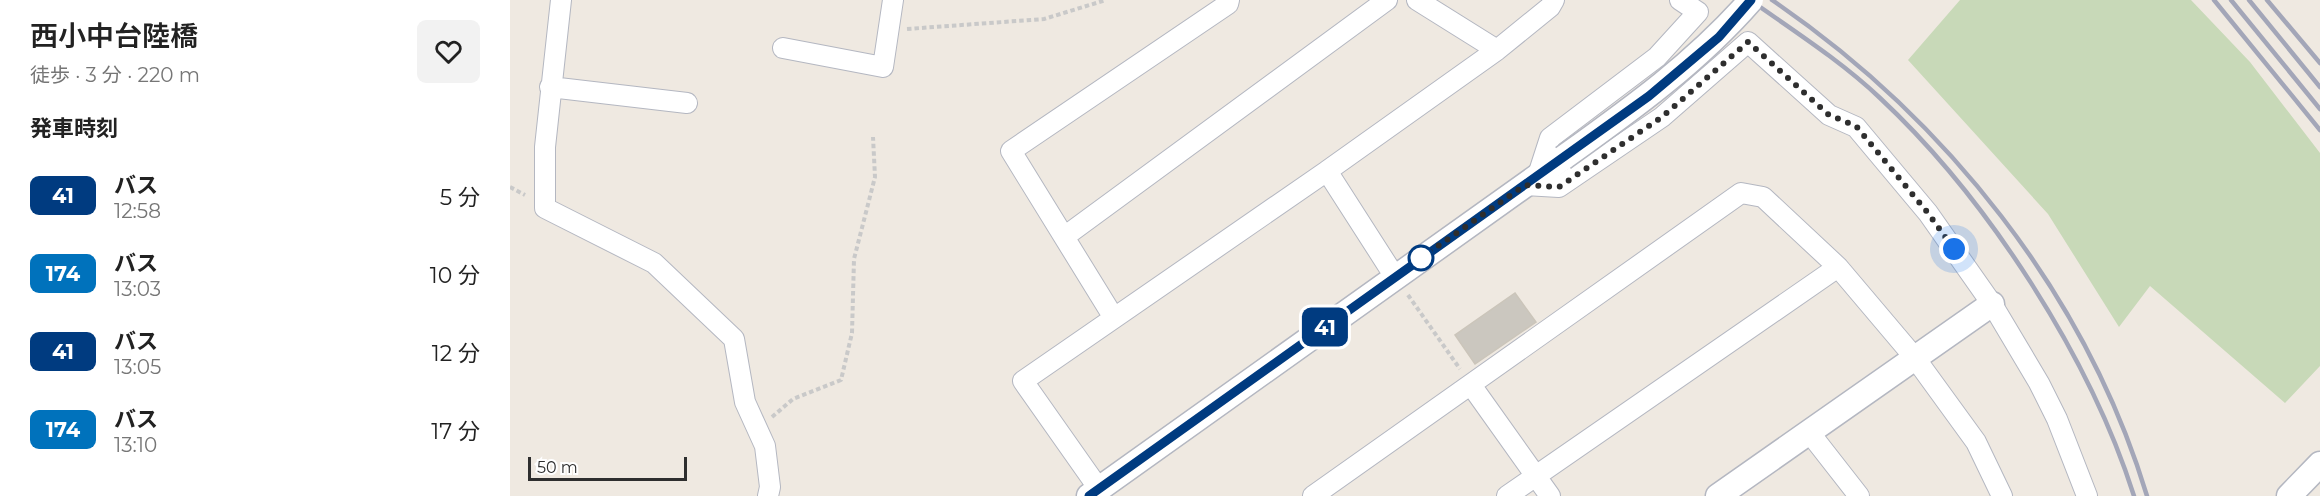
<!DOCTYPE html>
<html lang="ja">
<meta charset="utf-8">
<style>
:root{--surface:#fff;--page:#f2f2f2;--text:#222;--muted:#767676}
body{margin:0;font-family:Montserrat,"Noto Sans JP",sans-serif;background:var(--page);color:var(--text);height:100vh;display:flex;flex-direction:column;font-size:22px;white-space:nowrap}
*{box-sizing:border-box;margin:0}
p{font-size:20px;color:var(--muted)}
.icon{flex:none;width:33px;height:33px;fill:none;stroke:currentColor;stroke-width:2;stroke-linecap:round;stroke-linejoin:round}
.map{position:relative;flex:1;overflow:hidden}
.drawer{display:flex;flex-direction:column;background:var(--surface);width:510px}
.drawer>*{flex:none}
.badge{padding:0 12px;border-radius:9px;font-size:21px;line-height:39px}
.scale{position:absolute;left:18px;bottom:15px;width:159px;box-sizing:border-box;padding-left:6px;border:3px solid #2e2e2e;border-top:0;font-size:16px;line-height:21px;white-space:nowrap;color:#2e2e2e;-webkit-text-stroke:4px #fff;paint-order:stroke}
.you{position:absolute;width:30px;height:30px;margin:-15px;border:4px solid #fff;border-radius:50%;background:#1a73e8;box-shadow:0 0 0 9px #1a73e833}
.map>.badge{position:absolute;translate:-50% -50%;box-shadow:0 0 0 3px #fff}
h2{padding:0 30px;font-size:22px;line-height:54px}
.round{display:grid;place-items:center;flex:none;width:63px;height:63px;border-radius:9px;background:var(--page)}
.overview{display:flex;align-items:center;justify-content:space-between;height:102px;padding:0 30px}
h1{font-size:28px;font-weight:600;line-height:45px}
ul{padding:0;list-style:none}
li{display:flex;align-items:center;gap:18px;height:78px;padding:0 30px}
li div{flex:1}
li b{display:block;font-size:22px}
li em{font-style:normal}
li .badge{min-width:66px;font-weight:700;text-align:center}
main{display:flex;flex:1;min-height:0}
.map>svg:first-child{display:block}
.cemetery{fill:#c8d9b8}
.building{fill:#cbc7bf;stroke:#cbc5ba;stroke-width:1.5}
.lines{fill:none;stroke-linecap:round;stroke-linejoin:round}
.minor-casing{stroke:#b4b7c1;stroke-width:22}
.tertiary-casing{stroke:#b4b7c1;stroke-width:27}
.path{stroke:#c9c9c9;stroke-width:4;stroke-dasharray:4.5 3;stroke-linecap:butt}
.minor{stroke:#fff;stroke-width:20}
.tertiary{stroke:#fff;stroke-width:24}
.rail{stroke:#a3a6b8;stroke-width:4.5}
.tertiary-bridge-casing{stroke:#b4b7c1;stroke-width:27;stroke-linecap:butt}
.tertiary-bridge{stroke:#fff;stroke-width:24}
.line-casing{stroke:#fff;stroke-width:14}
.line{stroke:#003b80;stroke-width:9}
.walk{stroke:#2e2e2e;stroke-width:6;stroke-dasharray:0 10.8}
.stop-dot{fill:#fff;stroke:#003b80;stroke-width:3}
</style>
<main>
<section class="drawer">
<div class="overview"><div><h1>西小中台陸橋</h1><p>徒歩 · 3 分 · 220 m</p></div><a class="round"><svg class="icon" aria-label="heart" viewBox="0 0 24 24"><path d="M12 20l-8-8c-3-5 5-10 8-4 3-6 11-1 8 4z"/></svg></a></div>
<h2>発車時刻</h2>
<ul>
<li><span class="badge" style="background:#003b80;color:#fff">41</span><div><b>バス</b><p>12:58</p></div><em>5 分</em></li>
<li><span class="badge" style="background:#0072bc;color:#fff">174</span><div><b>バス</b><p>13:03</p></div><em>10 分</em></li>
<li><span class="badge" style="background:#003b80;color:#fff">41</span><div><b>バス</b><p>13:05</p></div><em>12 分</em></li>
<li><span class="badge" style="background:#0072bc;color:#fff">174</span><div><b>バス</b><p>13:10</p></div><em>17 分</em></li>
</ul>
</section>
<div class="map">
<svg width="1810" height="496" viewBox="0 0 1810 496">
<rect width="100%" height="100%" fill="#efe9e1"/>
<path class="cemetery" d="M 1450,0 L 1681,0 L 1740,62 L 1810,153 L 1810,366 L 1775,403 L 1640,286 L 1609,327 L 1538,214 L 1398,60 Z"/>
<path class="building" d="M 1005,293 L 1026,322 L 965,364 L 945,335 Z"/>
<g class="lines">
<g class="minor-casing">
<path id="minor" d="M 51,0 L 35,147 L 35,208 L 144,263 L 224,339 L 235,402 L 255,446 L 260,487 L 258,496
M 907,0 L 987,50
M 273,48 L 373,67 L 383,0
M 40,87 L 177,103
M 1028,175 L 1040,138 L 1147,57 L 1188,12 L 1170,0
M 1015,185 L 1049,187 L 1152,117 L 1238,42 L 1319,115 L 1346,127 L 1418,213 L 1482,304 L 1529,383 L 1547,419 L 1577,496
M 554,237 L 877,0
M 885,277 L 817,171 L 987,50 L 1040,7 L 1044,0
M 604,318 L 501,151 L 718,4 L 719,0
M 961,385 L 1040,496
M 1299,432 L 1349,496
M 589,489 L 513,381 L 817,171
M 803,496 L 1231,193 L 1253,197 L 1328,267 L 1405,358 L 1466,442 L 1492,496
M 997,496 L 1328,267"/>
</g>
<g class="tertiary-casing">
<path id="tertiary" d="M 579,496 L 1053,158
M 1208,496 L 1482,304
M 1779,496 L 1810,464"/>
</g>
<path class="path" d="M 397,29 L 534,19 L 596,0
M 0,187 L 15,195
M 898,295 L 950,369
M 262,417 L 283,399 L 331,380 L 342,333 L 344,259 L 365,177 L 363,137"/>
<use href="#minor" class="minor"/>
<use href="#tertiary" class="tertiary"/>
<path class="rail" d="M 1240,0 C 1284,31 1331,61 1370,98 C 1477,198 1580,357 1624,496
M 1262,0 C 1435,118 1576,294 1637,496
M 1704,0 L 1810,130
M 1721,0 L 1810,109
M 1739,0 L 1810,87
M 1757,0 L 1810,63"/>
<g class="tertiary-bridge-casing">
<path id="tertiary-bridge" d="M 1053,158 C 1120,110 1186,63 1241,0"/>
</g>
<use href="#tertiary-bridge" class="tertiary-bridge"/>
</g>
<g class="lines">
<g class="line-casing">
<path id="line" d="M 579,496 L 1139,96 L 1209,37 L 1241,0"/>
</g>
<use href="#line" class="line"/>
<path class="walk" d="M 911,258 L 1015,185 L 1049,187 L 1152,117 L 1238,42 L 1319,115 L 1346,126 L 1418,213 L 1444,249"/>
</g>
<circle class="stop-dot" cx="911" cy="258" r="12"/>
</svg>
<div class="scale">50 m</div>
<div class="you" style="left:1444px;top:249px"></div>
<b class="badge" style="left:815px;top:327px;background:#003b80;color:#fff">41</b>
</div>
</main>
